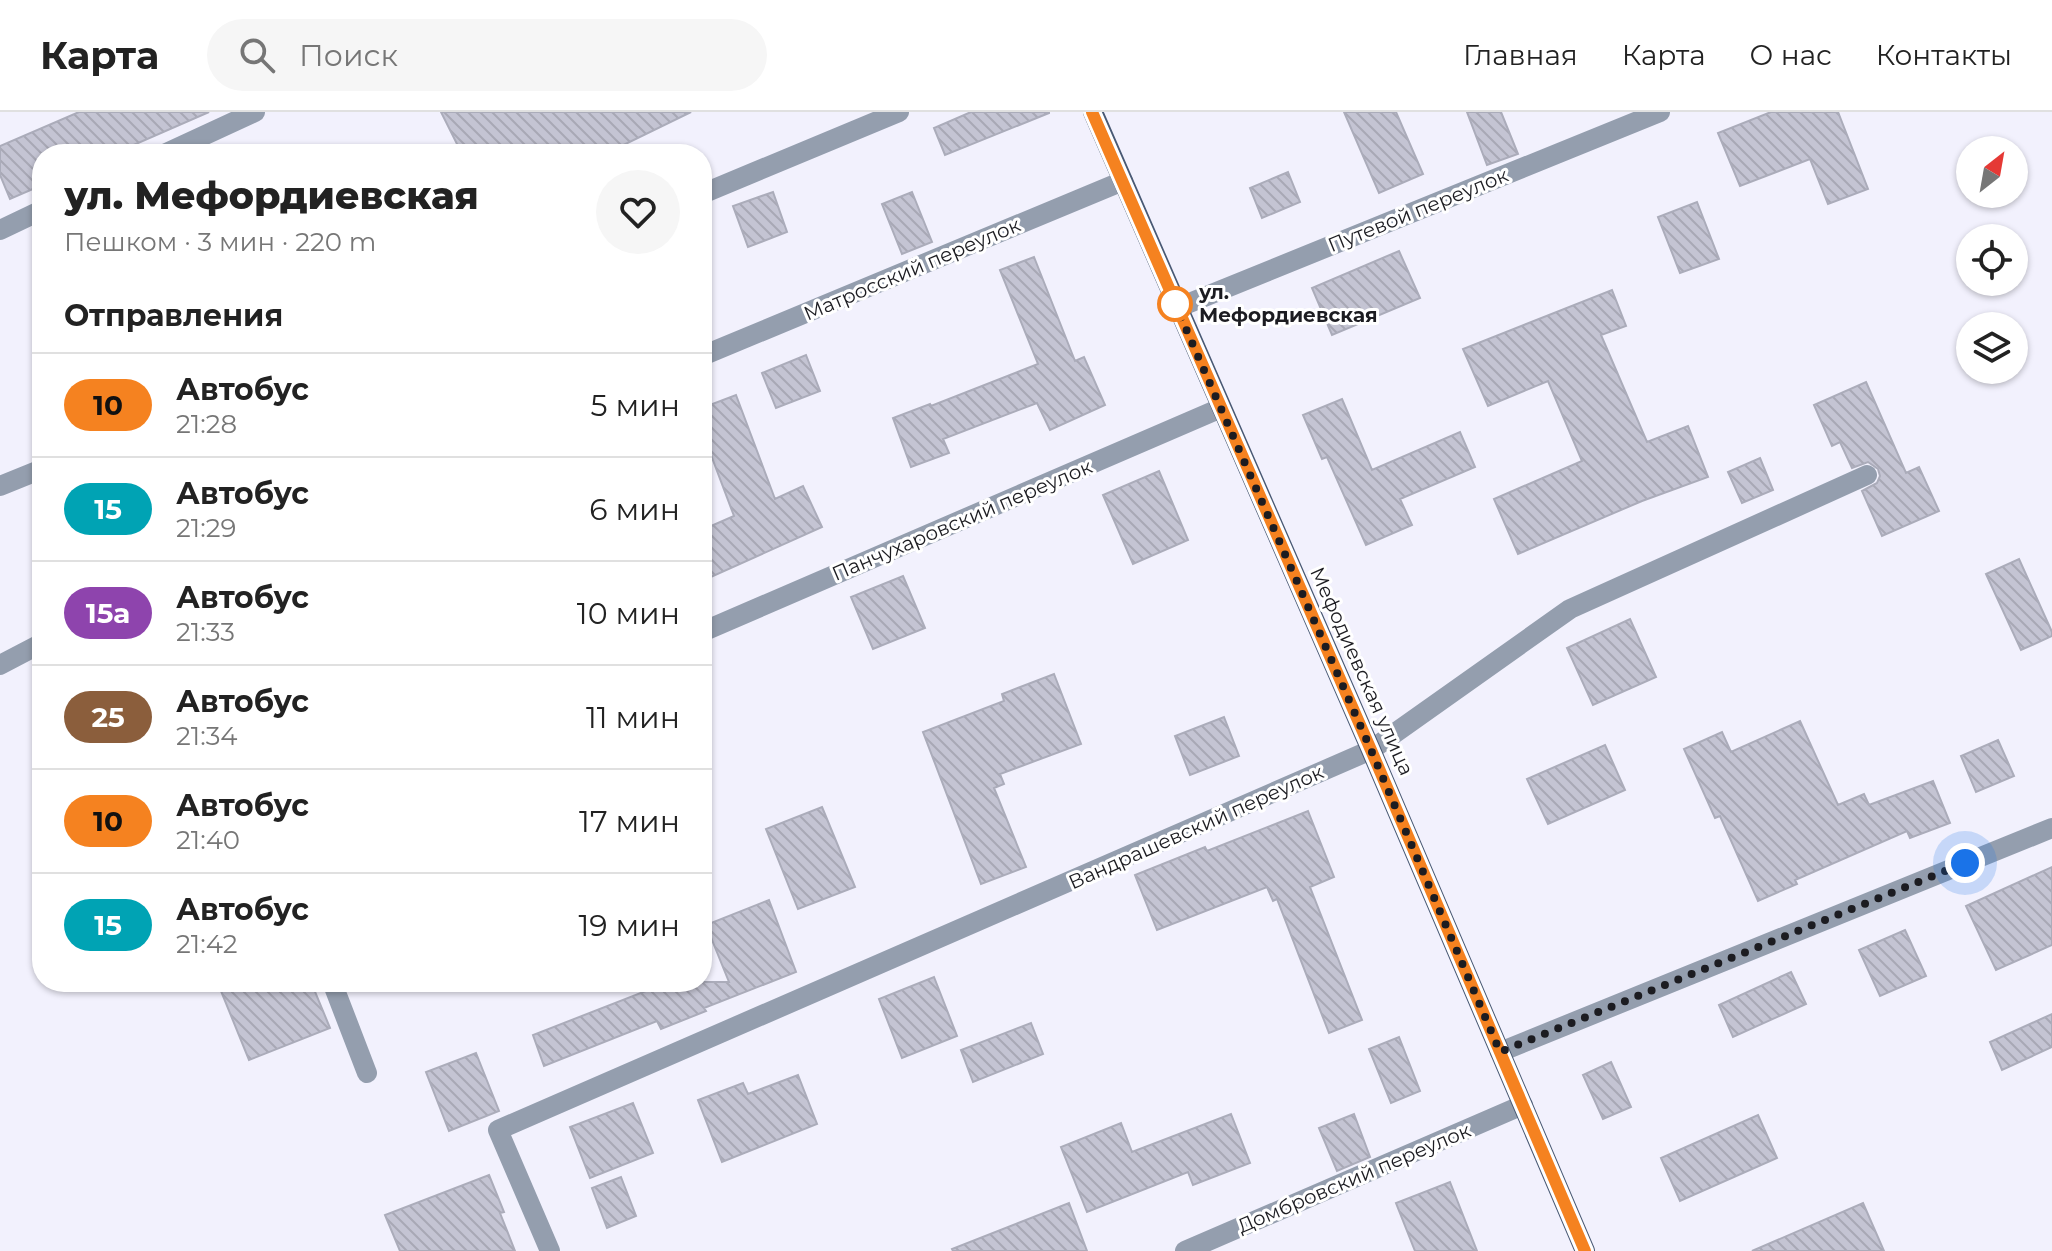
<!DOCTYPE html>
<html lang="ru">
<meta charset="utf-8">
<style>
:root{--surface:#fff;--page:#f6f6f6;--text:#222;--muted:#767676;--line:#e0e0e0}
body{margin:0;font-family:Montserrat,sans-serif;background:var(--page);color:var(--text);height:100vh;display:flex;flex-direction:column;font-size:30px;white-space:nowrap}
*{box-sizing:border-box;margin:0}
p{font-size:26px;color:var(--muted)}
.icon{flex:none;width:44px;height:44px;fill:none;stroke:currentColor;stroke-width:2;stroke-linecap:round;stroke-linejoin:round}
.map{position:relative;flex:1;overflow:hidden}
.panel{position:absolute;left:32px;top:32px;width:680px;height:848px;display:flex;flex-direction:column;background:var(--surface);border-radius:32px;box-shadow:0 2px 6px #0004}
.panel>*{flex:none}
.badge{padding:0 16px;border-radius:26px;font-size:28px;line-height:52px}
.needle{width:52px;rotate:31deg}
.fabs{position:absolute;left:1956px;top:24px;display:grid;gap:16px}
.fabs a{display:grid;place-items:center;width:72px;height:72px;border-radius:50%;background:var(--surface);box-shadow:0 2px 6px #0004;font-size:40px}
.you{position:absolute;width:40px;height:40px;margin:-20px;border:6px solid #fff;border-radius:50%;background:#1a73e8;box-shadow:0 0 0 12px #1a73e833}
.map>.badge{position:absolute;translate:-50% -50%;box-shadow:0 0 0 4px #fff}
h2{padding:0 32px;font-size:30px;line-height:72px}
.round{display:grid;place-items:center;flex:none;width:84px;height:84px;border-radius:42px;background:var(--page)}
.summary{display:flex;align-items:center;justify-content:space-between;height:136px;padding:0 32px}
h1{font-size:38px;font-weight:800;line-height:60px}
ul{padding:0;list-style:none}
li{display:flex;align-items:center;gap:24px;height:104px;padding:0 32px;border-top:2px solid var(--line)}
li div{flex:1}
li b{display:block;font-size:30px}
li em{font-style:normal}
li .badge{min-width:88px;font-weight:700;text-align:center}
header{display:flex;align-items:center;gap:48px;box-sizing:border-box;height:112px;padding:0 40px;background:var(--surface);border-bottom:2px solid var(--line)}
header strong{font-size:38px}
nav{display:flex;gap:44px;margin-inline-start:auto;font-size:28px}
.search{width:560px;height:72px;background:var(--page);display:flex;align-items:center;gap:20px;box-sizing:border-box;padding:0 28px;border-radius:44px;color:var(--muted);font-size:30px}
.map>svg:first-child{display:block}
.building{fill:url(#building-back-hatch);stroke:#abacba;stroke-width:2}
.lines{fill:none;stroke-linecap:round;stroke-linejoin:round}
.minor{stroke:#949eae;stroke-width:20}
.major{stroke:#495974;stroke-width:20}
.line-casing{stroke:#fff;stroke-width:18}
.line{stroke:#f58220;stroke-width:12}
.walk{stroke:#1c1c21;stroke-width:8;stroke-dasharray:0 14.4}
.stop-dot{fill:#fff;stroke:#f58220;stroke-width:4}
.labels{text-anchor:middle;stroke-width:6;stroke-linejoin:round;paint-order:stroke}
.street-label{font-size:20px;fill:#1c1c21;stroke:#fff}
.stop-label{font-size:20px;font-weight:bold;fill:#1c1c21;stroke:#fff;text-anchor:start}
</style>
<header>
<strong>Карта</strong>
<div class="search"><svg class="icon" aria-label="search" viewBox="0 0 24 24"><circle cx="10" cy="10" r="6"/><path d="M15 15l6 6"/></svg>Поиск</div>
<nav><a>Главная</a><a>Карта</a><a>О нас</a><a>Контакты</a></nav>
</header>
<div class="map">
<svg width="2052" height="1139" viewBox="0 0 2052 1139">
<defs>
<pattern id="building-back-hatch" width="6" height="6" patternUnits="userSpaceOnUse" patternTransform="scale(2)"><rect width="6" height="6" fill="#c4c4d3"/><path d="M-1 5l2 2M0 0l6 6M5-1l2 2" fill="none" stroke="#a8a8b5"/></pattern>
</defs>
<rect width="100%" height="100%" fill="#f2f1fd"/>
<path class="building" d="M 79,0 L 209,0 L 113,42 L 42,42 L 42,73 L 10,87 L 0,63 L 0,34 Z
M 441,0 L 691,0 L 605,42 L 462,42 Z
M 971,0 L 1049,0 L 1049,1 L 945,43 L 934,16 Z
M 1344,0 L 1396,0 L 1423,62 L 1379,81 Z
M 1467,0 L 1501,0 L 1518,42 L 1487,53 Z
M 1771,0 L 1838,0 L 1868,77 L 1828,92 L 1810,47 L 1740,74 L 1718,21 Z
M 1288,60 L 1300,90 L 1262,106 L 1250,76 Z
M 773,80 L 787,120 L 748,135 L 733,94 Z
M 912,80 L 932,130 L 902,142 L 882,92 Z
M 1697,90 L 1719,147 L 1680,161 L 1658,105 Z
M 1399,139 L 1420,186 L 1332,223 L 1312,176 Z
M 1034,145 L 1075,249 L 1084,245 L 1105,293 L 1050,318 L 1037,291 L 943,327 L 949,341 L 911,355 L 893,306 L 930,292 L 931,294 L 1038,252 L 1000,158 Z
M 1612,178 L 1626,214 L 1601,223 L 1647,330 L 1688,314 L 1708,365 L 1642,389 L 1518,442 L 1494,387 L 1582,349 L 1548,269 L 1488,294 L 1463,237 Z
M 806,243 L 820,279 L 776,296 L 762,261 Z
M 1866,270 L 1906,361 L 1919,355 L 1939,399 L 1882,424 L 1862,379 L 1877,371 L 1880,364 L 1878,357 L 1868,350 L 1852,356 L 1840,330 L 1832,334 L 1814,293 Z
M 736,283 L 775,387 L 803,374 L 822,415 L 702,469 L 702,418 L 734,404 L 702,319 L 702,296 Z
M 1342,287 L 1372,358 L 1460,320 L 1475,355 L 1400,387 L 1412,413 L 1366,433 L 1327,345 L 1322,347 L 1303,303 Z
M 1760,346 L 1773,378 L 1742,391 L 1728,360 Z
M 1159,359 L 1188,428 L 1133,452 L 1103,383 Z
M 2019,447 L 2052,520 L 2052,524 L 2021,538 L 1986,462 Z
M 903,464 L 925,516 L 873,537 L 851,485 Z
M 1630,507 L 1656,565 L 1593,593 L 1567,536 Z
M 1054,562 L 1081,632 L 1000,662 L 1004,672 L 994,676 L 1026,755 L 981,772 L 923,620 L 1004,589 L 1002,582 Z
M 1224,605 L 1239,644 L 1190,663 L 1175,624 Z
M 1800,609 L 1838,693 L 1864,682 L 1869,693 L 1933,669 L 1950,711 L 1910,726 L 1907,719 L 1795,768 L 1797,772 L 1758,789 L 1720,704 L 1715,706 L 1684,637 L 1722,620 L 1731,640 Z
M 1998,628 L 2014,664 L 1976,680 L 1961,644 Z
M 1605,633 L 1625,678 L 1548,712 L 1527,667 Z
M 822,695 L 855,775 L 798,797 L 766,717 Z
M 1308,699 L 1334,765 L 1310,775 L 1362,908 L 1329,921 L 1277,787 L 1273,789 L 1267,775 L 1157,818 L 1135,763 L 1205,735 L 1207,739 Z
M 2052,755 L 2052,833 L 1996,858 L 1966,794 Z
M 769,788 L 796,860 L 704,896 L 706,899 L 661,917 L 657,909 L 544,954 L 533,923 L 646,879 L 642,870 L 729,870 L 706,813 Z
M 1905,818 L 1926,864 L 1880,884 L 1859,838 Z
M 1791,860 L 1806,892 L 1733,925 L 1719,893 Z
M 934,865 L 957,924 L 902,946 L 879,887 Z
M 245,870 L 311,870 L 330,916 L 249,948 L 221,879 Z
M 2052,902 L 2052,935 L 2002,958 L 1990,930 Z
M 1031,911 L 1043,942 L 973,970 L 961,938 Z
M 1399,925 L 1420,979 L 1391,991 L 1369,937 Z
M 476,941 L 499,999 L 449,1019 L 426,960 Z
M 1611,950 L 1631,995 L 1603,1007 L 1583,963 Z
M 798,963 L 817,1012 L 722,1050 L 698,988 L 743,971 L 748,982 Z
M 633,991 L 653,1041 L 590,1066 L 570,1015 Z
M 1231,1002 L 1250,1051 L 1193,1073 L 1188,1060 L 1087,1100 L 1061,1035 L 1121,1011 L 1132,1040 Z
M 1354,1002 L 1370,1045 L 1337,1059 L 1319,1016 Z
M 1758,1003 L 1777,1046 L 1680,1089 L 1661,1046 Z
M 489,1063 L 504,1100 L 500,1101 L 515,1139 L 400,1139 L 385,1103 Z
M 621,1065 L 636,1104 L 607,1116 L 592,1076 Z
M 1450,1070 L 1477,1139 L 1415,1139 L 1396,1091 Z
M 1069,1091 L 1087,1139 L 953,1139 L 952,1137 Z
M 1863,1091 L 1884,1139 L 1752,1139 Z"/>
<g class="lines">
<path class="minor" d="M 164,42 L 255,0
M 702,82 L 899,0
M 0,118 L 42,98
M 1177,196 L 1660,0
M 702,244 L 1123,69
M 0,374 L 42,357
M 702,520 L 1221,296
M 0,553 L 42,531
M 332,870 L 367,961
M 1500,940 L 2052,716
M 550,1139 L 498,1018 L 1371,638 L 1570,497 L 1867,363
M 1185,1139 L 1523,993"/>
<path class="major" d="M 1093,0 L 1371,638 L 1585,1139"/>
</g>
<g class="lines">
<g class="line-casing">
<path id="line" d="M 1092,0 L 1371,638 L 1585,1139"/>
</g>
<use href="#line" class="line"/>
<path class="walk" d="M 1175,192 L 1371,638 L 1500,940 L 1965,751"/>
</g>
<circle class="stop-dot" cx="1175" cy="192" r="16"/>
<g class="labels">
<g class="street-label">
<text transform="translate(1418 98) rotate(-22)" y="7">Путевой переулок</text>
<text transform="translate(912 157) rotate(-23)" y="7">Матросский переулок</text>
<text transform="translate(962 408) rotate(-23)" y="7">Панчухаровский переулок</text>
<text transform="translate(1362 559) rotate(66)" y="7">Мефодиевская улица</text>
<text transform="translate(1196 715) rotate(-24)" y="7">Вандрашевский переулок</text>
<text transform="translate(1354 1066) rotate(-23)" y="7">Домбровский переулок</text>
</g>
<g class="stop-label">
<text x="1199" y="187">ул.<tspan x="1199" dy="23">Мефордиевская</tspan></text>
</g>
</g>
</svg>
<div class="fabs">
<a><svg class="needle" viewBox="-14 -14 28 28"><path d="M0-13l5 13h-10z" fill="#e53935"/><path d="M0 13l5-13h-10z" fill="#767676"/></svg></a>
<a><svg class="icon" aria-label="locate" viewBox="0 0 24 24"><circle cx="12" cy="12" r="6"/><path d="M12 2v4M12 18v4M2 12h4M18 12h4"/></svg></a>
<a><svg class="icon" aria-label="layers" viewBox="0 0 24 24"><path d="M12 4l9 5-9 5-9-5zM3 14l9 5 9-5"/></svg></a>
</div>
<div class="you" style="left:1965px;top:751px"></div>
<section class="panel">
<div class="summary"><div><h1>ул. Мефордиевская</h1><p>Пешком · 3 мин · 220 m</p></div><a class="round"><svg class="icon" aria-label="heart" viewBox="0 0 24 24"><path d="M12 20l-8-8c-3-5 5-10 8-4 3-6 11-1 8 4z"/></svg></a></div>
<h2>Отправления</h2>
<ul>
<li><span class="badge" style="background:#f58220;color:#111">10</span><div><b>Автобус</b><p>21:28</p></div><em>5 мин</em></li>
<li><span class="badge" style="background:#00a3b4;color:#fff">15</span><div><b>Автобус</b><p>21:29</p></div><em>6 мин</em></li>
<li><span class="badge" style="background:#8e44ad;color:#fff">15а</span><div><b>Автобус</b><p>21:33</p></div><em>10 мин</em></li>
<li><span class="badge" style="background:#8b5e3c;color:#fff">25</span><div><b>Автобус</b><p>21:34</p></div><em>11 мин</em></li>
<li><span class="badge" style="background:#f58220;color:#111">10</span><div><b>Автобус</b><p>21:40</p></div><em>17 мин</em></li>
<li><span class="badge" style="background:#00a3b4;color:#fff">15</span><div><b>Автобус</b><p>21:42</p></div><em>19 мин</em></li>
</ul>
</section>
</div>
